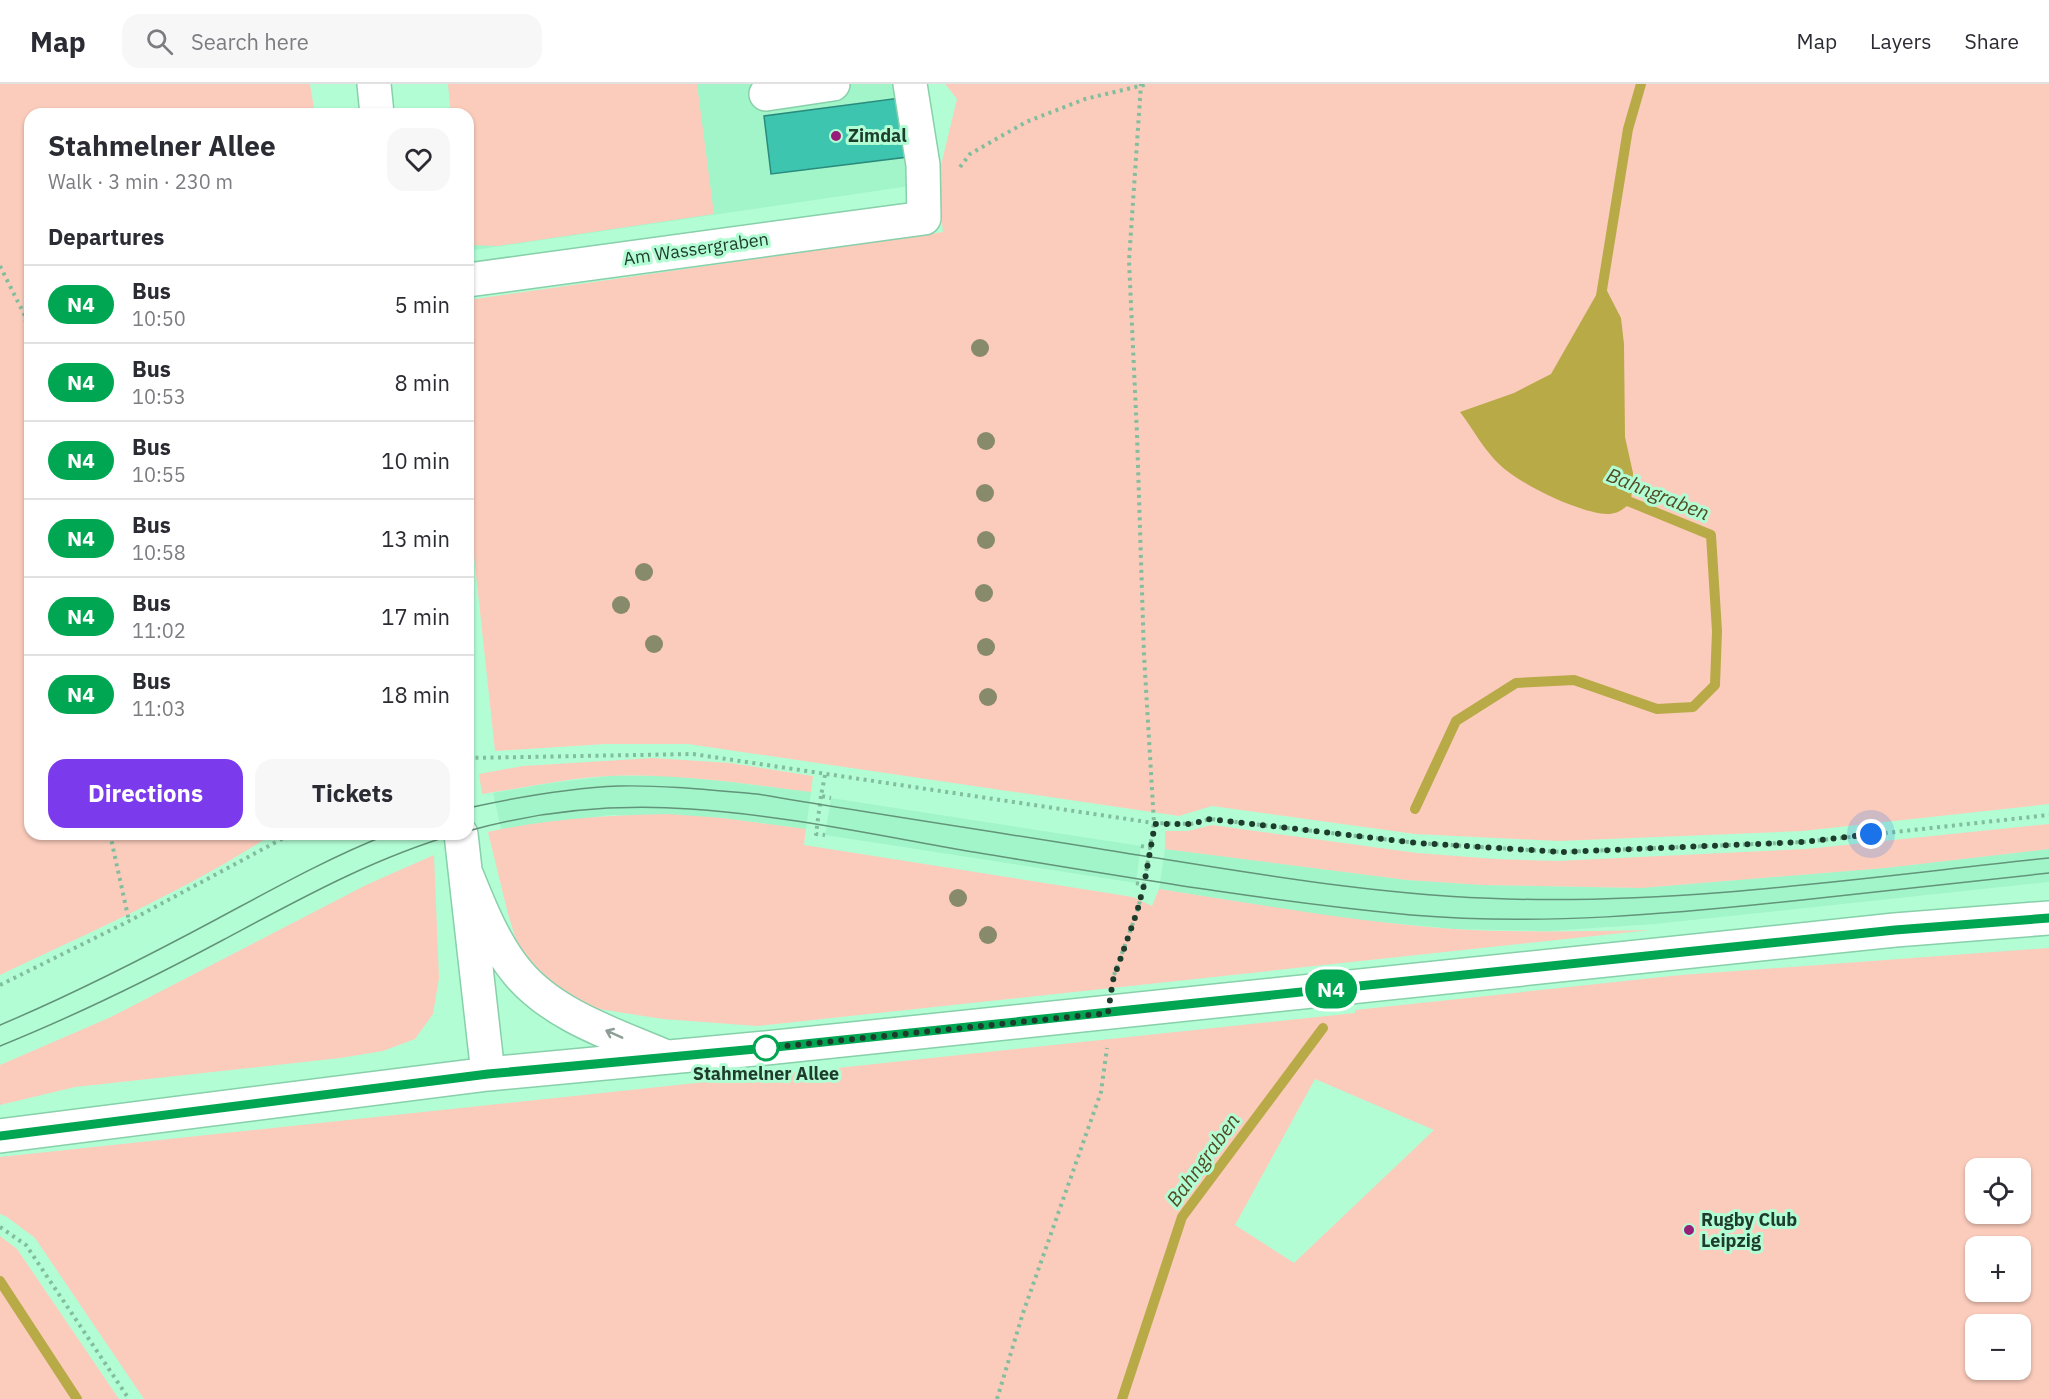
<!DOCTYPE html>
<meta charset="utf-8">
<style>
:root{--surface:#fff;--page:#f7f7f7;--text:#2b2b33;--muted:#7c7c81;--line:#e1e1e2;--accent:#7c3aed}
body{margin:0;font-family:"IBM Plex Sans",sans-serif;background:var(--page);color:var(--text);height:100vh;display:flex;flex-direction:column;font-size:22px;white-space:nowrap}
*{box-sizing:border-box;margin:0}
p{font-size:20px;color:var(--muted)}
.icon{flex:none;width:33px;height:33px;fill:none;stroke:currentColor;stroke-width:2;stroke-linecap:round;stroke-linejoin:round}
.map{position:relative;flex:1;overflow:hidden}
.side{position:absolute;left:24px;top:24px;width:450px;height:732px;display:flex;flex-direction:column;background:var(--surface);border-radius:18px;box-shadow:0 2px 4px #0004}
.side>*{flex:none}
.badge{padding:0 12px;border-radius:20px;font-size:21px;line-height:39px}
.controls{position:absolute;left:1965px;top:1074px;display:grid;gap:12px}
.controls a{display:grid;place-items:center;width:66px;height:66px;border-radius:12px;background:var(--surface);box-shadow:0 2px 4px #0004;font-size:30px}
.you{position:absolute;width:30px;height:30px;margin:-15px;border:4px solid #fff;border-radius:50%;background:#1a73e8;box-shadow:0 0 0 9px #1a73e833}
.map>.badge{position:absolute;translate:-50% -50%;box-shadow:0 0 0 3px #fff}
h2{padding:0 24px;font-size:22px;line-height:54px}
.round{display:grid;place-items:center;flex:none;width:63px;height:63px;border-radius:18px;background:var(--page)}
.headline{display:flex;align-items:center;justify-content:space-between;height:102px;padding:0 24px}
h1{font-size:28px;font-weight:700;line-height:45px}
.button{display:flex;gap:12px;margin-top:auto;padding:12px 24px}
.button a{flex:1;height:69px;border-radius:18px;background:var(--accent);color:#fff;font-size:24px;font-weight:700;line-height:69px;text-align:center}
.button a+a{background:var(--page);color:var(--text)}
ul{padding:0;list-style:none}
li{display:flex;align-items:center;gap:18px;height:78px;padding:0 24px;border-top:2px solid var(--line)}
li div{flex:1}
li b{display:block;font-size:22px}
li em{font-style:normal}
li .badge{min-width:66px;font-weight:700;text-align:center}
header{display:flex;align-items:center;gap:36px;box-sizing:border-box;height:84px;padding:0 30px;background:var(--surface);border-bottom:2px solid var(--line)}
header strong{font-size:28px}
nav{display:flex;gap:33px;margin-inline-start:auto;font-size:21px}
.search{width:420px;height:54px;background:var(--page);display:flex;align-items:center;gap:15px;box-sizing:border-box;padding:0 21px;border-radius:18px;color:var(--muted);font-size:22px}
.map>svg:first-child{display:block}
.built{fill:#a2f5c9}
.green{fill:#fbccbc;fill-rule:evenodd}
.water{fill:#b9aa48}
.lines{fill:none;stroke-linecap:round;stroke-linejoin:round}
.stream{stroke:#b9aa48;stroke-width:10}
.building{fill:#3dc5b0;stroke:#2a8b7c;stroke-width:1.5}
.minor-casing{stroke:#87d0aa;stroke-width:36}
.path{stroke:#82be9e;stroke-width:4;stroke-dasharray:3 4.5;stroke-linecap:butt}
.minor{stroke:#fff;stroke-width:33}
.tram{stroke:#629479;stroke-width:1.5}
.tree{fill:#888a6c}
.oneway{stroke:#8e9e96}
.line-casing{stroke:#fff;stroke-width:14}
.line{stroke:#00a651;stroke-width:9}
.walk{stroke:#1e3c2c;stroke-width:6;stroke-dasharray:0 10.8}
.poi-dot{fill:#971e79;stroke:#b3fdd5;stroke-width:2}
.stop-dot{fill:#fff;stroke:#00a651;stroke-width:3}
.labels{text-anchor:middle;stroke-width:6;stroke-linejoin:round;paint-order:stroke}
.poi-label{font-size:18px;font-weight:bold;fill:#1e3c2c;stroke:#b3fdd5;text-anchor:start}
.street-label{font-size:18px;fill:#1e3c2c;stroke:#b3fdd5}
.stop-label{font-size:18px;font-weight:bold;fill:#1e3c2c;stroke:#b3fdd5}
.water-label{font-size:20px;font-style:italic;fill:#524b23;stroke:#b3fdd5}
</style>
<header>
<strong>Map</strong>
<div class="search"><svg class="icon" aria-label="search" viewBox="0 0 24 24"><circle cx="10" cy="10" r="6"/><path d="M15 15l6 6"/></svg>Search here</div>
<nav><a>Map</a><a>Layers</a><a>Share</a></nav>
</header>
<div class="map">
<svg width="2049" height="1315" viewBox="0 0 2049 1315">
<rect width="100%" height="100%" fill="#b3fdd5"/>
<path class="built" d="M 448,0 L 921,0 L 937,98 L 468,167 L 468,30 L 451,30 Z
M 609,692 L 666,692 L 722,697 L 811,708 L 806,745 L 722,734 L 611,731 L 501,745 L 493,709 L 551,699 Z
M 831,714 L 1141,762 L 1136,799 L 825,751 Z
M 1165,765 L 1407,796 L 1482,801 L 1641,804 L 1885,784 L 2049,765 L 2049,798 L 1655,840 L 1548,847 L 1455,845 L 1347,835 L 1159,805 Z"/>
<path class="green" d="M 0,0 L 310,0 L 315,30 L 30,30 L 30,750 L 273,750 C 187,806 93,847 0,891 Z
M 448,0 L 697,0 L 714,130 L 497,162 L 468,161 L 468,30 L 451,30 Z
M 945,0 L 2049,0 L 2049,720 L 1802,747 L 1559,757 L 1415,750 L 1212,722 L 1179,732 L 688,660 L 605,660 L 495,667 L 468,416 L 468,216 L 943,148 L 937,98 L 957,15 Z
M 653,674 L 730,679 L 813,692 L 811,708 C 745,700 677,689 610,692 C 567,694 524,704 482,710 L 479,690 L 523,682 Z
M 668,730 L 722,734 L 806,745 L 804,761 L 1133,813 L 1152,822 L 1159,805 C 1257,820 1355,838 1454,845 C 1519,849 1585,847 1650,846 L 757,942 L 663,935 L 586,923 L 556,905 L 529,880 L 517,859 L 508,830 L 488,748 C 548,735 607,731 668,730 Z
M 2049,740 L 2049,765 L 1885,784 L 1641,804 L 1482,801 L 1407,796 L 1165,765 L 1165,747 L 1188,747 L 1212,741 L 1417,769 L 1496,775 L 1557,777 L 1806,765 Z
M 434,771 L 439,894 L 433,930 L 415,955 L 383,967 L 340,974 L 75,1003 L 0,1021 L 0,981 L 111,933 L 366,801 Z
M 2049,864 L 2049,1315 L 144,1315 L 35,1154 L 7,1133 L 0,1130 L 0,1073 L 1355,929 L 1355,926 L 1681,891 ZM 1315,995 L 1434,1046 L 1294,1179 L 1235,1141 ZM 1976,1084 L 2020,1084 L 2020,1130 L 1976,1130 ZM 1976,1162 L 2020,1162 L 2020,1208 L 1976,1208 ZM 1976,1240 L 2020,1240 L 2020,1286 L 1976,1286 Z
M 0,1152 L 17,1165 L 119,1315 L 0,1315 Z"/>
<path class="water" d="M 1603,199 L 1621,234 L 1624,260 L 1625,353 L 1633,389 L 1631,418 C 1624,425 1618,430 1607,430 C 1579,429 1519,400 1499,380 C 1484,366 1473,345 1460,328 L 1514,309 L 1551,290 Z"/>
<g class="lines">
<path class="stream" d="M 1601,212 L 1628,45 L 1641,0
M 1415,725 L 1456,637 L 1516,599 L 1574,596 L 1657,625 L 1693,623 L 1715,601 L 1717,547 L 1711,451 L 1618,413
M 0,1197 L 77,1315
M 1122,1315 L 1182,1133 L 1323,944"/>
</g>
<path class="building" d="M 900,14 L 908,73 L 771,90 L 764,32 Z"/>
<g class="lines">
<g class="minor-casing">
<path id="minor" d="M 374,0 L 377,30
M 766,10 L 833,0
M 468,196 L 924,134 L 923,81 L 910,0
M 461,750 L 488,990
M 467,792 C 480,824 495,862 518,889 C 554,932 615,951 664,972
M 0,1052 L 488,990 L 766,964 L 1895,846 L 2049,834"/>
</g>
<path class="path" d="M 960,83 L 970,70 L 1026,38 L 1085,15 L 1148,0
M 0,182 L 25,232 L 30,265
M 468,674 L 693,670 L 1154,739 L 1191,740 L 1210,735 L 1417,759 L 1562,768 L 1804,758 L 2049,731
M 825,691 L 821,712 L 831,714
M 821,712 L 816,750 L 825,751
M 110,750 L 129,837
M 1141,762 L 1150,764 L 1154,739 L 1144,571 L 1137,350 L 1129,177 L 1141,0
M 1136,799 L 1144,801 L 1150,764
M 1114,891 L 1137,828 L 1144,801
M 0,901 L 129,837 L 291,750
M 0,1143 L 26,1161 L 129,1315
M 997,1315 L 1023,1229 L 1101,1008 L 1107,964"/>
<use href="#minor" class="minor"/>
<path class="tram" d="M 468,724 C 518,713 568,704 619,702 C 665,701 711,706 757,710 C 880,731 1003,749 1125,769 C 1252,789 1379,812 1508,815 C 1689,820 1869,793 2049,774
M 468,747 C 539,727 616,720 690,725 C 783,731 875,751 967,767 C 1114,791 1262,817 1411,831 C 1542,842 1672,830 1802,816 C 1884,807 1967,798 2049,789
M 0,941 C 74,910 146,873 217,835 C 273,805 330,773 389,750
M 0,962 C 77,931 150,895 223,856 C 298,816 373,774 456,750"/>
</g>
<g class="tree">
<circle cx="980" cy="264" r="9"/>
<circle cx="986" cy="357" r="9"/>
<circle cx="985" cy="409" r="9"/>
<circle cx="986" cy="456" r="9"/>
<circle cx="644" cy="488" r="9"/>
<circle cx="984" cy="509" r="9"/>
<circle cx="621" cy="521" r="9"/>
<circle cx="654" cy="560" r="9"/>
<circle cx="986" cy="563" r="9"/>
<circle cx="988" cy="613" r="9"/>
<circle cx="958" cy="814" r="9"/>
<circle cx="988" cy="851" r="9"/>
</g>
<defs><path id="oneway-shaft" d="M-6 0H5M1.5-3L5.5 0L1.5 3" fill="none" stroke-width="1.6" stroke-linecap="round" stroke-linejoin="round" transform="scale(1.5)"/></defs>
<use class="oneway" href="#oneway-shaft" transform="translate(614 950) rotate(-156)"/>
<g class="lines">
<g class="line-casing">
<path id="line" d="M 0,1052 L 488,990 L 766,964 L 1895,846 L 2049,834"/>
</g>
<use href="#line" class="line"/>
<path class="walk" d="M 766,964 L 1108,929 L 1113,896 L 1137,828 L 1144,801 L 1155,740 L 1191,740 L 1210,735 L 1417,759 L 1562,768 L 1804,758 L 1871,750"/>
</g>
<g class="poi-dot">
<circle cx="836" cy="52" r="6"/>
<circle cx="1689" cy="1146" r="6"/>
</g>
<circle class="stop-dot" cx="766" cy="964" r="12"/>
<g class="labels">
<g class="poi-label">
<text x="848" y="58">Zimdal</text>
<text x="1701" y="1142">Rugby Club<tspan x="1701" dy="21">Leipzig</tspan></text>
</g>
<g class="street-label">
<text transform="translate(696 165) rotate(-8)" y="6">Am Wassergraben</text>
</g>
<g class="stop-label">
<text x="766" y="996">Stahmelner Allee</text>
</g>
<g class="water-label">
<text transform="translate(1658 410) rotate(22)" y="7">Bahngraben</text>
<text transform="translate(1203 1076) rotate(-54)" y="7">Bahngraben</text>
</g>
</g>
</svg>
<div class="controls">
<a><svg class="icon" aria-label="locate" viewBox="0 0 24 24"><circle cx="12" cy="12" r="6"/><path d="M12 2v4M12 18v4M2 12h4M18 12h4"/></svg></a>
<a>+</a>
<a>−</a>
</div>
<div class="you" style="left:1871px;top:750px"></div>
<b class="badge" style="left:1331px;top:905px;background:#00a651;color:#fff">N4</b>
<section class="side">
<div class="headline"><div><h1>Stahmelner Allee</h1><p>Walk · 3 min · 230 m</p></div><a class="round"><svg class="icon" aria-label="heart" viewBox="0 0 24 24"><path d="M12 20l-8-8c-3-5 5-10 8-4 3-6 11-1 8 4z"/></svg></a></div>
<h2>Departures</h2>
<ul>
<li><span class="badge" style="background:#00a651;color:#fff">N4</span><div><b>Bus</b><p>10:50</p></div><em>5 min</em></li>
<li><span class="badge" style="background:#00a651;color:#fff">N4</span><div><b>Bus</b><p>10:53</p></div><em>8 min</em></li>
<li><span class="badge" style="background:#00a651;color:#fff">N4</span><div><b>Bus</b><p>10:55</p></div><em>10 min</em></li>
<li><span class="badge" style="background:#00a651;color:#fff">N4</span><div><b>Bus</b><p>10:58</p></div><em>13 min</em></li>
<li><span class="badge" style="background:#00a651;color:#fff">N4</span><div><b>Bus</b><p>11:02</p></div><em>17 min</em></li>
<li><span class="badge" style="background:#00a651;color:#fff">N4</span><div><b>Bus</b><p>11:03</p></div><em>18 min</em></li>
</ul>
<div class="button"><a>Directions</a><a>Tickets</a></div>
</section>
</div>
